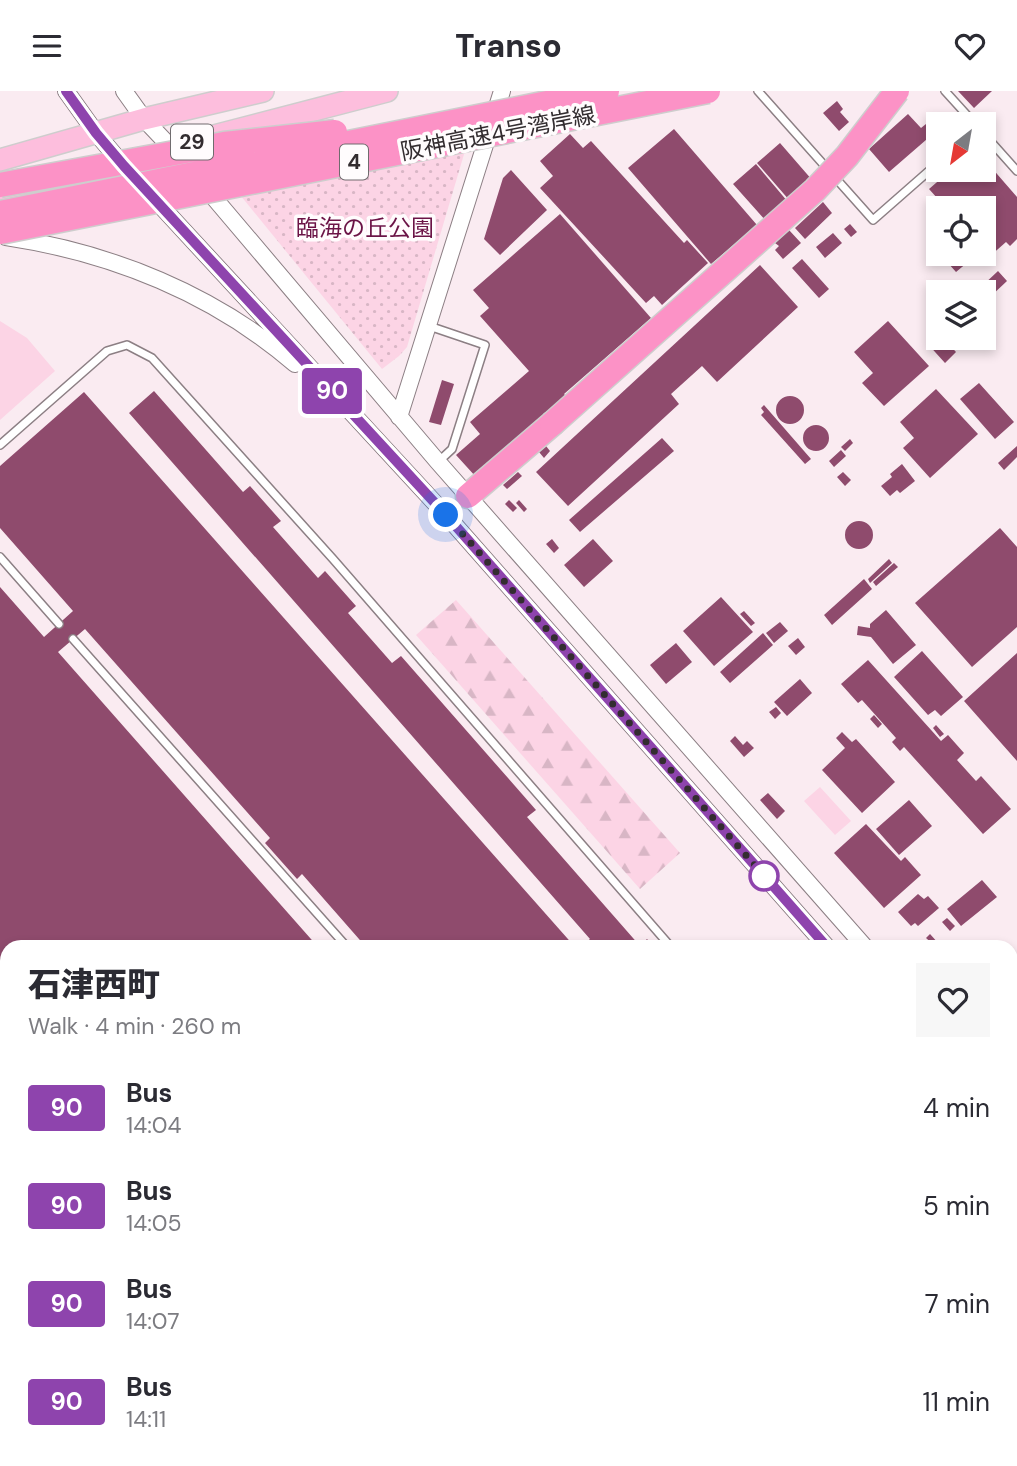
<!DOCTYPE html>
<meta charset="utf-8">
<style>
:root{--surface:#fff;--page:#f7f7f7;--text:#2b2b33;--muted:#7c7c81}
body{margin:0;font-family:"DM Sans","Noto Sans JP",sans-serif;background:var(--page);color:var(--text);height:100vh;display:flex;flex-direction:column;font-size:26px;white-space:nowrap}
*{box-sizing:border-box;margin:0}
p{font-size:23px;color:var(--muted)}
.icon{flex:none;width:38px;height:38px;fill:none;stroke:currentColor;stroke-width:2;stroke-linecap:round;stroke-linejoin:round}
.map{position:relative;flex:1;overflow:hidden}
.side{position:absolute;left:0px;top:849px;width:1018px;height:527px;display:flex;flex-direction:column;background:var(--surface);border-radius:21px 21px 0 0;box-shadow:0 4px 10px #0003}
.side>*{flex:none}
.badge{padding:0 14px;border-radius:5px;font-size:24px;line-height:46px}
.needle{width:46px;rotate:211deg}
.controls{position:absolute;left:926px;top:21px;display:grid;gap:14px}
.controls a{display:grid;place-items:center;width:70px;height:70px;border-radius:0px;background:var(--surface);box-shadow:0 4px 10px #0003;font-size:35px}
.you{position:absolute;width:35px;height:35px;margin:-18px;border:5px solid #fff;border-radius:50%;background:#1a73e8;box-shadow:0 0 0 10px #1a73e833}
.map>.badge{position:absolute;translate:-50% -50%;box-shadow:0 0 0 4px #fff}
.round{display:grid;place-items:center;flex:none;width:74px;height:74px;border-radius:0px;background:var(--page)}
.overview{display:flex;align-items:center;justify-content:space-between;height:119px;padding:0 28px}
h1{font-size:33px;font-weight:800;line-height:52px}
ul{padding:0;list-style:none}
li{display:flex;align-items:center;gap:21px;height:98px;padding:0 28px}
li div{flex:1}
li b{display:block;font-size:26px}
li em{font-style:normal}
li .badge{min-width:77px;font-weight:700;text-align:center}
header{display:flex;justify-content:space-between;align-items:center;height:91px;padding:0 28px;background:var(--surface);font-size:32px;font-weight:800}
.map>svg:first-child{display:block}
.grass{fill:#fcd4e5}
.forest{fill:url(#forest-firs)}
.park{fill:url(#park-dots)}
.building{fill:#8f4b6d}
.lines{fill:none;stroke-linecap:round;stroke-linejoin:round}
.service-casing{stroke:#8c7f84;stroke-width:10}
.tertiary-casing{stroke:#8c7f84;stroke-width:18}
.primary-casing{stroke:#cecdcd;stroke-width:24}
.motorway-casing{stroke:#cecdcd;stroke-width:27}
.service{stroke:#fff;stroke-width:7}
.tertiary{stroke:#fff;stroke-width:16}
.primary{stroke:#fdbedd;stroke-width:21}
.motorway{stroke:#fc92c6;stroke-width:24}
.motorway-bridge-casing{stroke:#cecdcd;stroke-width:27;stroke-linecap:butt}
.motorway-bridge{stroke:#fc92c6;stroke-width:24}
.line-casing{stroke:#fff;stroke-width:16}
.line{stroke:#8e44ad;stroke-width:10}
.walk{stroke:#332d30;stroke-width:7;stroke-dasharray:0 12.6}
.stop-dot{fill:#fff;stroke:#8e44ad;stroke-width:3.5}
.labels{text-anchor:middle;stroke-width:7;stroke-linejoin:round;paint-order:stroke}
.shield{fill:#fffcfd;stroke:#706b6e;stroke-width:2}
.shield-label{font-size:21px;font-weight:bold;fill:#332d30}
.street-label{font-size:23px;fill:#332d30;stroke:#fffcfd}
.park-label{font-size:23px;fill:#6b1346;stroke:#fffcfd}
</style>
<header><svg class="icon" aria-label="menu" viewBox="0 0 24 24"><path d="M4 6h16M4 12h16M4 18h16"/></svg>Transo<svg class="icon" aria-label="heart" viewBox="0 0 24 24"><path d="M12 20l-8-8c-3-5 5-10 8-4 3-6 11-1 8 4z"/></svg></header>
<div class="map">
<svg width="1017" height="1375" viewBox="0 0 1017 1375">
<defs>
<pattern id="forest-firs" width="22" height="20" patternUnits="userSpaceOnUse" patternTransform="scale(1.75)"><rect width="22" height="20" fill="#fcd4e5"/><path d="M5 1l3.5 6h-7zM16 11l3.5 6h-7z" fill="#d8b6c5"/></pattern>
<pattern id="park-dots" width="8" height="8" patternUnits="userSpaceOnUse" patternTransform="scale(1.75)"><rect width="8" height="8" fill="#fcd4e5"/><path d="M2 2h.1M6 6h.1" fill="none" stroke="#d8b6c5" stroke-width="1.8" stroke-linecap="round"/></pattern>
</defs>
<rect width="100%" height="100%" fill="#faebf1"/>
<path class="grass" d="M 0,230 L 27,247 L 55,280 L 0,329 Z
M 820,696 L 851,730 L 835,744 L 804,710 Z"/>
<path class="forest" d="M 456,509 L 680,762 L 640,798 L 416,544 Z"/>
<path class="park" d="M 470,43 L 407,256 L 399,265 L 382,278 L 227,88 Z"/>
<path class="building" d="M 958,0 L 992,0 L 974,17 Z
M 837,10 L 843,18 L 840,21 L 849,31 L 839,40 L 823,22 Z
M 908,23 L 921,37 L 926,33 L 934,42 L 889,81 L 869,58 Z
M 674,38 L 757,134 L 711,173 L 628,77 Z
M 570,43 L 583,57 L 591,50 L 684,152 L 687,149 L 708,172 L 662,214 L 654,205 L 646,212 L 540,97 L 553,85 L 540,70 Z
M 780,52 L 813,90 L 790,110 L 757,72 Z
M 984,68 L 1017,106 L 1017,148 L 1010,155 L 1006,151 L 989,166 L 984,160 L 984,117 L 946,117 L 929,98 L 951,79 L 984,79 Z
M 756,73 L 788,111 L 766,130 L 733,93 Z
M 511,79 L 547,119 L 500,164 L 484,148 L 503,87 Z
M 823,111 L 832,122 L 805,148 L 795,137 Z
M 560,123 L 651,227 L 564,303 L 567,306 L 476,386 L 456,364 L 480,343 L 470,331 L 529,280 L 480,225 L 489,217 L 473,199 Z
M 850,133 L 857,141 L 851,146 L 844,138 Z
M 789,139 L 801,152 L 783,168 L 775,159 L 779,155 L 775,152 Z
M 833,142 L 842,152 L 825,167 L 816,156 Z
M 940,163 L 961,163 L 968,171 L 956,181 Z
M 802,168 L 829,198 L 819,207 L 792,177 Z
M 760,174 L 798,216 L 717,291 L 702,275 L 671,303 L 679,313 L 568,415 L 536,381 Z
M 998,180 L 1007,190 L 990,206 L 981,196 Z
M 888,230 L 929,275 L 884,315 L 862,292 L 873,282 L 854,261 Z
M 938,240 L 938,247 L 943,247 L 956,261 L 945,272 L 926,251 Z
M 442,289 L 454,293 L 441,334 L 429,331 Z
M 979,292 L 1014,331 L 995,348 L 960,308 Z
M 936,298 L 978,343 L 930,387 L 903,357 L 914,347 L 900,331 Z
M 154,300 L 243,401 L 250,395 L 281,430 L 273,436 L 318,487 L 325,480 L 356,515 L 348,522 L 392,572 L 401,565 L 536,719 L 527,726 L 640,855 L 647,848 L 654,856 L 588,856 L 585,852 L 590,848 L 129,322 Z
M 84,301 L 575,856 L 366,856 L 302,783 L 297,788 L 265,752 L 270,747 L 85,538 L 58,561 L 318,856 L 7,856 L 7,1042 L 0,1034 L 0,496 L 44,546 L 73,520 L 0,437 L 0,375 Z
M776 319a14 14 0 1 1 28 0a14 14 0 1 1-28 0Z
M 764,314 L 811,368 L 805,373 L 761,324 L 764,321 L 761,317 Z
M803 347a13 13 0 1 1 26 0a13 13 0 1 1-26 0Z
M 662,347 L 674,360 L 580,441 L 569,429 Z
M 850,348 L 853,352 L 845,360 L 841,356 Z
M 546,355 L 550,360 L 544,367 L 539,361 Z
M 1017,355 L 1017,366 L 1004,379 L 998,372 Z
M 841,359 L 846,365 L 834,376 L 829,370 Z
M 902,373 L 915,390 L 900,402 L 897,399 L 890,405 L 881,395 L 892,386 L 890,383 Z
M 518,381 L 522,385 L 507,398 L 503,394 Z
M 843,381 L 851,389 L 845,395 L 837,386 Z
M 509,409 L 517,417 L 513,421 L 505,413 Z
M 519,409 L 527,418 L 524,421 L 516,412 Z
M845 444a14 14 0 1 1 28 0a14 14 0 1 1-28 0Z
M 1000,437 L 1017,456 L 1017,536 L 972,576 L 915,512 Z
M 552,448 L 559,457 L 554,462 L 546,453 Z
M 593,448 L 613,470 L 584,496 L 564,474 Z
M 889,468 L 892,472 L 870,492 L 868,488 Z
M 894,472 L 898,476 L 876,495 L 873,491 Z
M 864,488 L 872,498 L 832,534 L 824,524 Z
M 721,506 L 753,541 L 714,575 L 683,540 Z
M 886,519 L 916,554 L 893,573 L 871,546 L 857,544 L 858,535 L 870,537 L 870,533 Z
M 744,520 L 755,532 L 751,535 L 740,523 Z
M 780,531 L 788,540 L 774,552 L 766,542 Z
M 763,542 L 773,554 L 730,592 L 720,581 Z
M 798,547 L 805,556 L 796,564 L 788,555 Z
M 676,552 L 692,571 L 666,593 L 650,574 Z
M 922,560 L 963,606 L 941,625 L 935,619 L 928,624 L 894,586 Z
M 1017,562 L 1017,670 L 964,610 Z
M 868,569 L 941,650 L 948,644 L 964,662 L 957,669 L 976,690 L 981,685 L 1011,718 L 983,743 L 904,656 L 900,660 L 892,651 L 896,647 L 862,609 L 858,612 L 841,593 Z
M 800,588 L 812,602 L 787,625 L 774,611 Z
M 776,616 L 781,622 L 775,628 L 769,621 Z
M 874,624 L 882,633 L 878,637 L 870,628 Z
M 936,634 L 944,643 L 940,646 L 933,637 Z
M 842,641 L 852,651 L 856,648 L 895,691 L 862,722 L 822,679 L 845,657 L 836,647 Z
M 735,645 L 743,654 L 747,650 L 754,657 L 744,666 L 730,650 Z
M 768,702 L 785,720 L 777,728 L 760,709 Z
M 909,709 L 932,735 L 899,764 L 876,738 Z
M 866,733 L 901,770 L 905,766 L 921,784 L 884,817 L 834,762 Z
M 982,789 L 997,806 L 961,835 L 947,818 Z
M 918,803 L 924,808 L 928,805 L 939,817 L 918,835 L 915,832 L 911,835 L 898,821 Z
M 947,827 L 955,835 L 950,840 L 942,831 Z
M 930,843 L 939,853 L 936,856 L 926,847 Z
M 40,1368 L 91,1368 L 84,1375 L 46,1375 Z
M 391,1368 L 395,1368 L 401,1375 L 386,1375 L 385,1374 Z
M 403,1368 L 437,1368 L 443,1375 L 409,1375 Z
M 455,1368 L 509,1368 L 502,1375 L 454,1375 L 451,1372 Z
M 516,1368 L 563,1368 L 556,1375 L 508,1375 Z"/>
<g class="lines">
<g class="service-casing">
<path id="service" d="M 758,0 L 873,129 L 938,72
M 945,0 L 975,33
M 984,43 L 1017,80
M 429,235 L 485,254 L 452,358 L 438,371
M 0,354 L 107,260 L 127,254 L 152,267 L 333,468 L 671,856
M 0,466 L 59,533
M 73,548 L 347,856
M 1012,1090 L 1017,1086
M 0,1335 L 7,1343
M 27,1368 L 33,1375
M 226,1375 L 234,1368
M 666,1375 L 674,1368"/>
</g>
<g class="tertiary-casing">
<path id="tertiary" d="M 66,0 L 96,42 L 124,75 L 446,424 L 827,856
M 124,0 L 144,28 L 181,67
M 204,95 L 438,371 L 865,856
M 6,146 C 112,162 214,203 295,273
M 399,326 L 502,0
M 1012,1023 L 1017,1029
M 1012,1065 L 1017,1071
M 336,1375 L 343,1368"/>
</g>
<g class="primary-casing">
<path id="primary" d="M 210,46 L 387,0
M 0,69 L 144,28 L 263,0
M 0,111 L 69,91"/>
</g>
<g class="motorway-casing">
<path id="motorway" d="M 468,405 L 552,333"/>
</g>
<use href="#service" class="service"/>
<use href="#tertiary" class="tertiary"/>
<use href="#primary" class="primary"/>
<use href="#motorway" class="motorway"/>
<g class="motorway-bridge-casing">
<path id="motorway-bridge" d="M 0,94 L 224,53 L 335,41
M 0,122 L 607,0
M 0,141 L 708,0
M 552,333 L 815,99 L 847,65 L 897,0"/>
</g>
<use href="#motorway-bridge" class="motorway-bridge"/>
</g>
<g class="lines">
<g class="line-casing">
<path id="line" d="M 66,0 L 96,42 L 124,75 L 446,424 L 827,856"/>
</g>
<use href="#line" class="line"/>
<path class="walk" d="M 446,424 L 767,788 L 764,785"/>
</g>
<circle class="stop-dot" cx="764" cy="785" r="14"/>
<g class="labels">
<g class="shield">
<rect x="171" y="33.5" width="42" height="35" rx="5"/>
<rect x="340" y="53.5" width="28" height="35" rx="5"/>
</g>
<g class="shield-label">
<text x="192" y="58">29</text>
<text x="354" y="78">4</text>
</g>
<g class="street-label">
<text transform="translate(498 42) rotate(-11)" y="8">阪神高速4号湾岸線</text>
</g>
<g class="park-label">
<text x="365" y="145">臨海の丘公園</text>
</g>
</g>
</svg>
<div class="controls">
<a><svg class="needle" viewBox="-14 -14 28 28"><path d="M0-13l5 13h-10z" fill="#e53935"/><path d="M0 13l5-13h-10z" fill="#7c7c81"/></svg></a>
<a><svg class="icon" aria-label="locate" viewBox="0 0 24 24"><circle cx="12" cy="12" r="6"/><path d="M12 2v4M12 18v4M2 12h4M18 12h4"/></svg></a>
<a><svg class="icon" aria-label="layers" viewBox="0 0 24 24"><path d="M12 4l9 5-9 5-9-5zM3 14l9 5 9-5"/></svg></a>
</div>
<div class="you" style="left:446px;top:424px"></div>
<b class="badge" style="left:332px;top:300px;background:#8e44ad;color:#fff">90</b>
<section class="side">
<div class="overview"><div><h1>石津西町</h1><p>Walk · 4 min · 260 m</p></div><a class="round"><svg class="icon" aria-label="heart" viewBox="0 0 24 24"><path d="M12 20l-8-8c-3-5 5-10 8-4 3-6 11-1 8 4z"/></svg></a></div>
<ul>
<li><span class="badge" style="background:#8e44ad;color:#fff">90</span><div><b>Bus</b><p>14:04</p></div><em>4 min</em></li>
<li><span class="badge" style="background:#8e44ad;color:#fff">90</span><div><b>Bus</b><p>14:05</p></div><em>5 min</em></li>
<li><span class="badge" style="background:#8e44ad;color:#fff">90</span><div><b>Bus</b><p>14:07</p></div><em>7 min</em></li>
<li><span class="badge" style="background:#8e44ad;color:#fff">90</span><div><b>Bus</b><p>14:11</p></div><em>11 min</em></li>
</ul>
</section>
</div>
